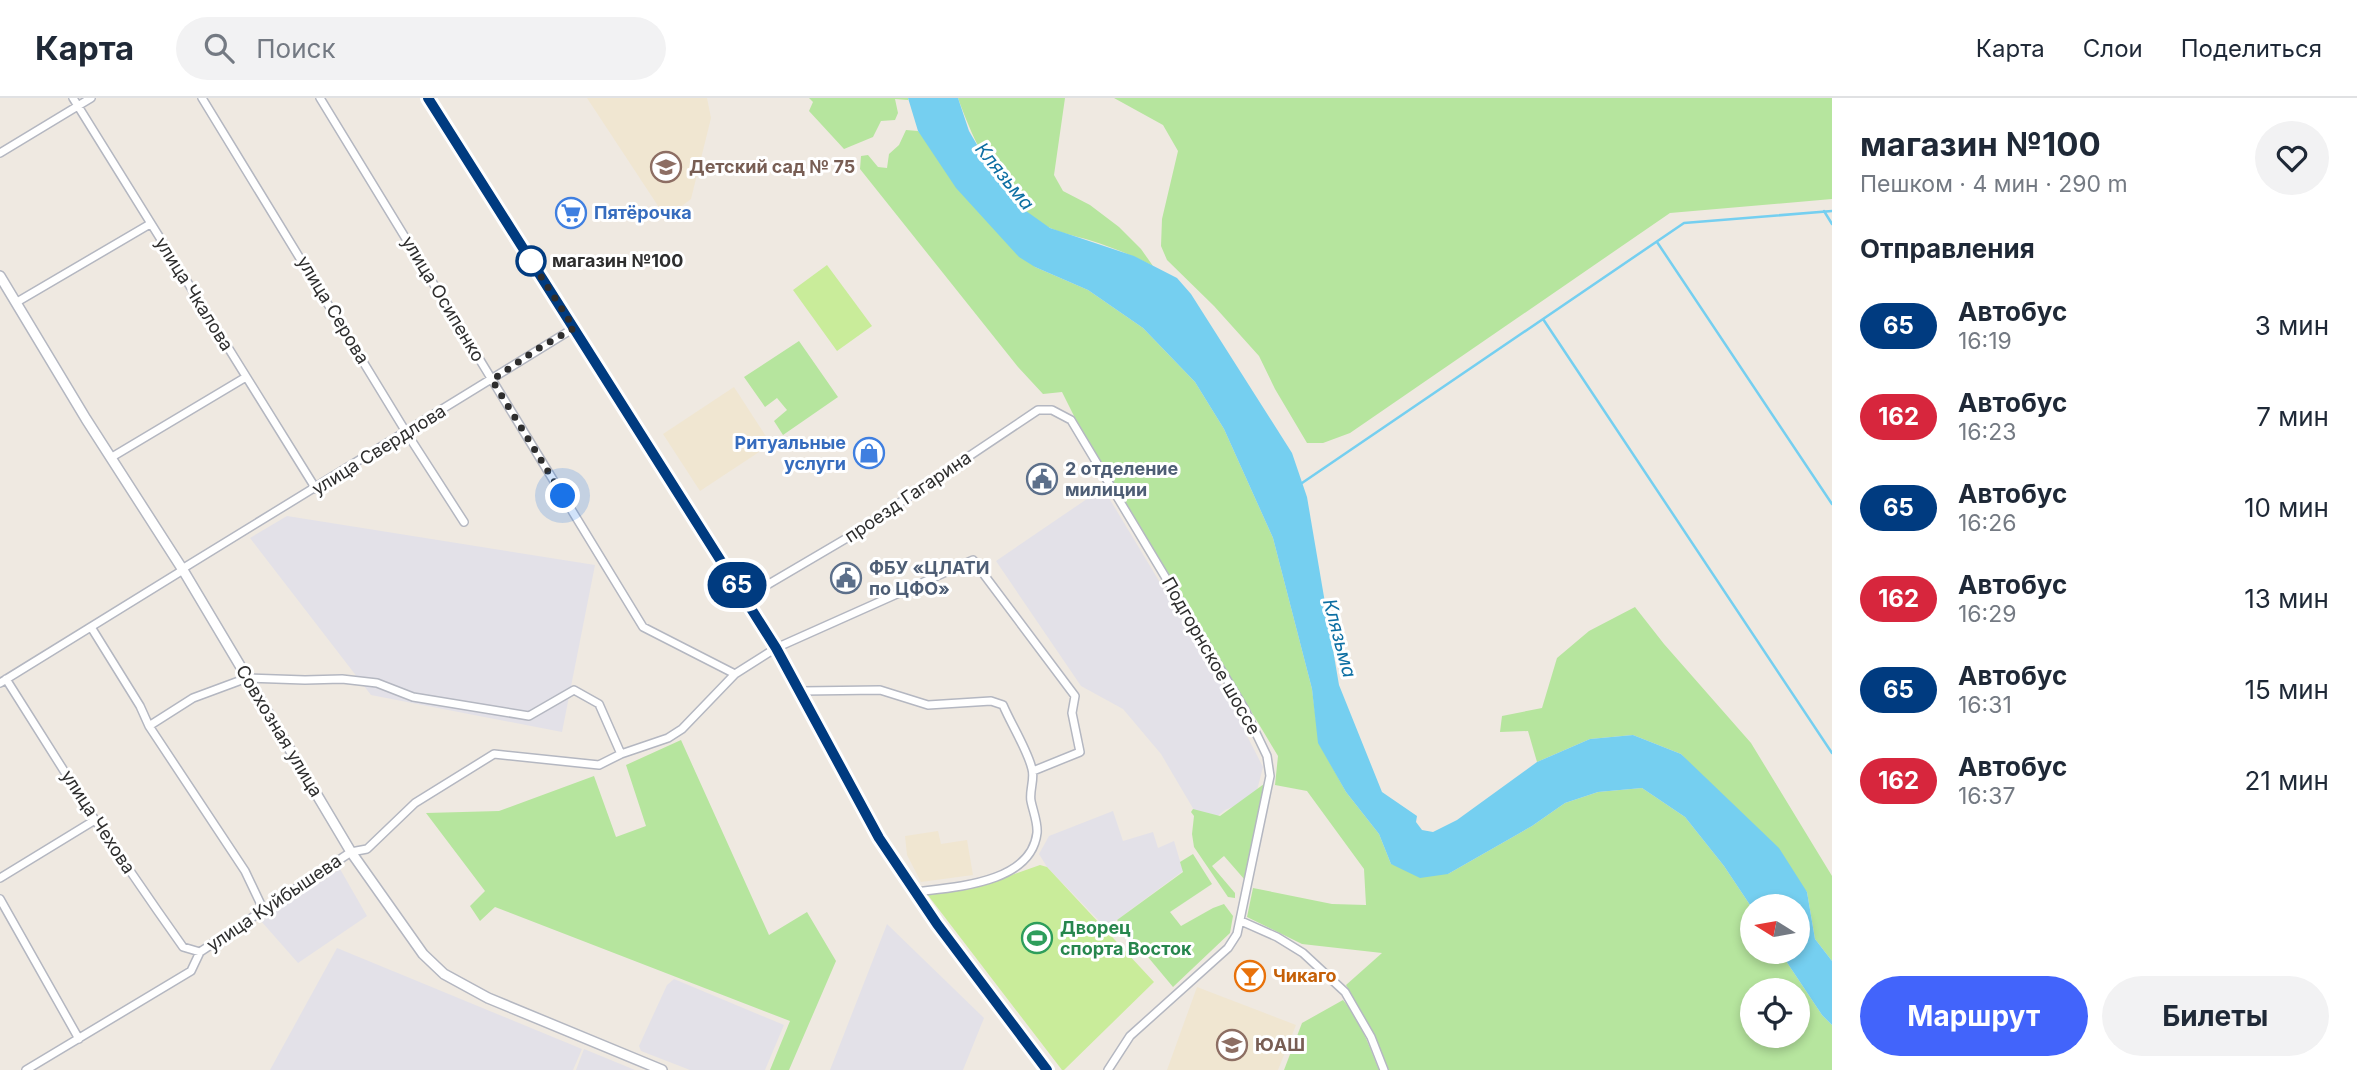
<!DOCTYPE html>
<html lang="ru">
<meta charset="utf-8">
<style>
:root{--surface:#fff;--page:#f2f2f3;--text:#1f2937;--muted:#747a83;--line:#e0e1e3;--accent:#4264fb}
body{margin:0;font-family:Inter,sans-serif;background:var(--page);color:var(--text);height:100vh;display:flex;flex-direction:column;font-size:26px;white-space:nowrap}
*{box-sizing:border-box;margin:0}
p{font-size:23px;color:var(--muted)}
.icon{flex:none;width:38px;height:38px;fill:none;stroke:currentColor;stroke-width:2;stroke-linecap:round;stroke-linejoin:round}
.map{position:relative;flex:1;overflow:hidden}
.details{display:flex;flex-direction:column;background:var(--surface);width:525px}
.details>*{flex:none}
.badge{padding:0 14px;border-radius:23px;font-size:24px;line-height:46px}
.needle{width:46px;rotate:281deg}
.controls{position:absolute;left:1740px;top:796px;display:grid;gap:14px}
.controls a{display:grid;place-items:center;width:70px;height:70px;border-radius:50%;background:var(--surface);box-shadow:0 4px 10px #0003;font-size:35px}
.you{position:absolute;width:35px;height:35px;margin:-18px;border:5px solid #fff;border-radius:50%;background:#1a73e8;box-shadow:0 0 0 10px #1a73e833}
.map>.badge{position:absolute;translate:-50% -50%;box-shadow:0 0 0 4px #fff}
h2{padding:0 28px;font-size:26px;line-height:63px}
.round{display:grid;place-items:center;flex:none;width:74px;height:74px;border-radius:37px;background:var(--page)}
.headline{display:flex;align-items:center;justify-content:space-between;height:119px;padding:0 28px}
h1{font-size:33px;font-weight:700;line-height:52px}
.button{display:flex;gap:14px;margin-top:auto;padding:14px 28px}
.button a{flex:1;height:80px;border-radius:42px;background:var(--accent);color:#fff;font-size:28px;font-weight:700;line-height:80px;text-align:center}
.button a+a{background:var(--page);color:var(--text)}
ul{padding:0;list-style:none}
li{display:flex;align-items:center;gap:21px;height:91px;padding:0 28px}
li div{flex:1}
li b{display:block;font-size:26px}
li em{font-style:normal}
li .badge{min-width:77px;font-weight:700;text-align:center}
header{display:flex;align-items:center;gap:42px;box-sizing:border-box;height:98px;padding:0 35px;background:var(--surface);border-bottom:2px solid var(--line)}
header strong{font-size:33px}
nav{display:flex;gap:38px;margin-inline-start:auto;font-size:24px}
.search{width:490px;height:63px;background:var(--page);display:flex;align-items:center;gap:18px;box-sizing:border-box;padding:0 24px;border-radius:38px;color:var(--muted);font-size:26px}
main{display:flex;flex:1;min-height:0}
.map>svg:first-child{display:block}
.industrial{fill:#e3e1e8}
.education{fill:#f0e6d1}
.green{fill:#b6e59e;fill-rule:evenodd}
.pitch{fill:#c9ec9a}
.water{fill:#75cff0}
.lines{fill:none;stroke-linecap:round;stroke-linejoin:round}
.stream{stroke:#75cff0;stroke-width:2.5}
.minor-casing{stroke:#b4b7c1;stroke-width:10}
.tertiary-casing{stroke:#b4b7c1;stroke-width:12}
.secondary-casing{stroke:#b4b7c1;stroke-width:14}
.minor{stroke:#fff;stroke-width:7}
.tertiary{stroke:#fff;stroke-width:9}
.secondary{stroke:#fff;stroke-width:10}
.line-casing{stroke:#fff;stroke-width:16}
.line{stroke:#003b80;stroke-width:10}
.walk{stroke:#2e2e2e;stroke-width:7;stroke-dasharray:0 12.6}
.stop-dot{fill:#fff;stroke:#003b80;stroke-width:3.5}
.labels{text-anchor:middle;stroke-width:6;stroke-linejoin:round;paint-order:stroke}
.education-label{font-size:18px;font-weight:bold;fill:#785e54;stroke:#fff;text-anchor:start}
.shop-label{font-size:18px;font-weight:bold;fill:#366cbe;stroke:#fff;text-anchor:start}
.stop-label{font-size:18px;font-weight:bold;fill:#2e2e2e;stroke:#fff;text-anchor:start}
.street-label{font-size:18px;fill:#2e2e2e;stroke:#fff}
.service-label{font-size:18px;font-weight:bold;fill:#4e5e75;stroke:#fff;text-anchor:start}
.leisure-label{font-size:18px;font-weight:bold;fill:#27864d;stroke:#fff;text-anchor:start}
.food-label{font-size:18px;font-weight:bold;fill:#c56008;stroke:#fff;text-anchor:start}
.water-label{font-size:19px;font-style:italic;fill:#0d6fa3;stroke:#fff}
</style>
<header>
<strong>Карта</strong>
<div class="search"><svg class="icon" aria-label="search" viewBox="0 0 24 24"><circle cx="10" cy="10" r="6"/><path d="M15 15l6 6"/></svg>Поиск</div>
<nav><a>Карта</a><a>Слои</a><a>Поделиться</a></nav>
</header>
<main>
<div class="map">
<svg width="1832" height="972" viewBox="0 0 1832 972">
<rect width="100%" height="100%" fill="#efe9e1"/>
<path class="industrial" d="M 1103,390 L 1244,624 L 1244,632 L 1263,669 L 1255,700 L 1225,712 L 1204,729 L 1161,656 L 1123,611 L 1081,588 L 996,463 Z
M 287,418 L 595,467 L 562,634 L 371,597 L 250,440 Z
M 1113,713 L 1123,743 L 1153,734 L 1158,750 L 1174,743 L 1183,773 L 1106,830 L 1047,769 L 1039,756 L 1049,738 Z
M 340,771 L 367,818 L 298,865 L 261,823 Z
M 887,826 L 984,920 L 963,972 L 830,972 Z
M 337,850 L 582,951 L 573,972 L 270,972 Z
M 674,881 L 784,927 L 765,972 L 690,972 L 641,953 L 639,948 L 667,887 Z
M 584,951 L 635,972 L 576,972 Z"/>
<path class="education" d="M 587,0 L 707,0 L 711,20 L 691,101 L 666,120 Z
M 734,289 L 771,346 L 700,393 L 663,336 Z
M 938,733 L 941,746 L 967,742 L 973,777 L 921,784 L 907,757 L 905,738 Z
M 1197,889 L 1296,927 L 1278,972 L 1167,972 Z"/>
<path class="green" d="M 809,0 L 908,0 L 908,2 L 895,1 L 898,15 L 895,22 L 881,23 L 873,39 L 844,51 L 809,13 L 813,4 Z
M 958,0 L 1065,0 L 1054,77 L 1063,93 L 1090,107 L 1119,129 L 1141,151 L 1153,168 C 1132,157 1111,149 1089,142 C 1076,138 1060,135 1048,129 C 1002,103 975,48 958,0 Z
M 1114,0 L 1832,0 L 1832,101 L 1670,115 L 1350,335 L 1323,345 L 1307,345 L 1275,291 L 1259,258 L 1214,208 L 1167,162 L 1161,148 L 1162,121 L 1178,53 L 1163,27 Z
M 906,32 L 918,33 L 1035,169 L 1088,192 L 1143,230 L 1195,284 L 1224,331 L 1273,440 L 1312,591 L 1319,645 L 1346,694 L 1379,736 L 1391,766 L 1448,776 L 1532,728 L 1565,705 L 1598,694 L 1642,690 L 1685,719 L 1724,768 L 1752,810 L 1752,854 L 1780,854 L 1822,917 L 1832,927 L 1832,972 L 1389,972 L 1374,937 L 1346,887 L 1382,855 L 1302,846 L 1247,819 L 1253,790 L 1332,806 L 1366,807 L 1364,771 L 1307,693 L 1275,687 L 1278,658 L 1075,320 L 1062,294 L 1043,296 L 1018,269 L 860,71 L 861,58 L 868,57 L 878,69 L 887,70 L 889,56 L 899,47 ZM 1752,892 L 1797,892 L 1797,938 L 1752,938 Z
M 799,243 L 838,299 L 783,337 L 774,323 L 787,312 L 777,300 L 765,309 L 744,279 Z
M 1635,509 L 1664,546 L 1751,645 L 1832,778 L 1832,863 L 1815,841 L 1807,794 L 1681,656 L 1633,637 L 1590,641 L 1537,664 L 1528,633 L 1500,634 L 1502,618 L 1542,610 L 1557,560 L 1589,533 Z
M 681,642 L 769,837 L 807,814 L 836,863 L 789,972 L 770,972 L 790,923 L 495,809 L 480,823 L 470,808 L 485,793 L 426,715 L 499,713 L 594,678 L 616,739 L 646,728 L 626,667 Z
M 1264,686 L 1245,782 L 1224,758 L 1212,768 L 1235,795 L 1235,800 L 1228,799 L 1194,749 L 1192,736 L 1194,718 L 1191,714 L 1193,711 L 1220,718 Z
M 1193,756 L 1212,786 L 1170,814 L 1181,828 L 1213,810 L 1224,806 L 1233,818 L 1230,835 L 1173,889 L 1117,822 L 1183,774 L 1180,764 Z
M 1343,902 C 1360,922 1369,947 1379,972 L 1284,972 L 1302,925 Z"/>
<path class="pitch" d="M 827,167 L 872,228 L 837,253 L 793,192 Z
M 1040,767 L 1047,769 L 1154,884 L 1064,972 L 1062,972 L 927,796 L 986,786 Z"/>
<path class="water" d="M 908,0 L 958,0 L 969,33 L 990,69 L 1019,108 L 1050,130 L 1134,158 L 1177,180 L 1191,196 L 1292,355 L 1307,399 L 1339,587 L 1382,694 L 1417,718 L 1416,724 L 1422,732 L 1433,734 L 1457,722 L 1537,664 L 1590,641 L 1633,637 L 1681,656 L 1779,750 L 1807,794 L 1815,841 L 1832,863 L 1832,927 L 1822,917 L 1780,854 L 1797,854 L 1797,808 L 1752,808 L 1752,810 L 1724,768 L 1685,719 L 1642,690 L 1598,694 L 1565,705 L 1532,728 L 1448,776 L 1420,780 L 1391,766 L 1379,736 L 1346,694 L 1318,645 L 1312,591 L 1273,440 L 1224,331 L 1195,284 L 1143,230 L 1088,192 L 1035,169 L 1019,159 L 956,90 L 918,33 Z"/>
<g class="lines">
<path class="stream" d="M 1824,113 L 1832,126
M 1657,144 L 1832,406
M 1543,221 L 1832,655
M 1302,385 L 1684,125 L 1832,113"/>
<g class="minor-casing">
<path id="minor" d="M 73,0 L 316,391
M 202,0 L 406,334 L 464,424
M 320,0 L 643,529 L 735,576
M 0,55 L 91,0
M 17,204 L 150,126
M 112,359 L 246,279
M 182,471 L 574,230
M 745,500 L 847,440 L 1038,312 L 1052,312 L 1071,322 L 1244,610 L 1267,658 L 1270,678 L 1237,836 L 1228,850 L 1130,938 L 1108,972
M 91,529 L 140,608 L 149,628 L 245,773 L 264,813
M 6,581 L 95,722 L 157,812 L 183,849 L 200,854
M 0,585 L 183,472
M 802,593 L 880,592 L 928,607 L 991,603 L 1003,607 C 1011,626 1028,653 1032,671 C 1035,681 1029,693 1031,703 C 1033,713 1038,725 1037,735 C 1031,786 953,789 915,794
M 149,628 L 193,600 L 247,580 L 305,582 L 342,581 L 377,585 L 413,599 L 529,618 L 574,592 L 599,606 L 621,656
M 0,780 L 95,722
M 0,801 L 79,941
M 1241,823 L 1277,839 L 1303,855 L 1345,894 L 1371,939 L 1384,972
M 26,972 L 191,873 L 200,854 L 351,754 L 367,751 L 415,705 L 494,656 L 599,667 L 621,656 L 668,640 L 682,631 L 735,576 L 776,550 L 973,462 L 1075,598 L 1072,615 L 1080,654 L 1033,673"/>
</g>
<g class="tertiary-casing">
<path id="tertiary" d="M 0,178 L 86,321 L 183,472 L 351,754 L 423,856 L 444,876 L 488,900 L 662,972"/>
</g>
<g class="secondary-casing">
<path id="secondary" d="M 428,0 L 776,550 L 879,740 L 937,826 L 1047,972"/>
</g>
<use href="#minor" class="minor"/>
<use href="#tertiary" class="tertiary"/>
<use href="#secondary" class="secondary"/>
</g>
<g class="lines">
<g class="line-casing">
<path id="line" d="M 428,0 L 776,550 L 879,740 L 937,826 L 1047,972"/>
</g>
<use href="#line" class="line"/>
<path class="walk" d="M 531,163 L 526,155 L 574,230 L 536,252 L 492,282 L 563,398"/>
</g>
<defs>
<g id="school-ring" transform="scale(1.575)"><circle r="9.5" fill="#fff" stroke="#8d6e63" stroke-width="1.5"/><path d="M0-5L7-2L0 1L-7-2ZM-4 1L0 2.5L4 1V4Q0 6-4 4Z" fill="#8d6e63"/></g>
<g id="supermarket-ring" transform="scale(1.575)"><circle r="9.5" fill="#fff" stroke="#3f7fe0" stroke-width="1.5"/><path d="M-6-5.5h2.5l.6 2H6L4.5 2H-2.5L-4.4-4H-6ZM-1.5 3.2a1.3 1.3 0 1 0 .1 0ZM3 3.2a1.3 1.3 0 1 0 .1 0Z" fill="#3f7fe0"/></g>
<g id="shop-ring" transform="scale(1.575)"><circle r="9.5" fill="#fff" stroke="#3f7fe0" stroke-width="1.5"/><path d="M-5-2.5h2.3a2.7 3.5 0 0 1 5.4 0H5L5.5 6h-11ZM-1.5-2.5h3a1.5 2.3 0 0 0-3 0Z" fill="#3f7fe0"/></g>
<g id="civic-ring" transform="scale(1.575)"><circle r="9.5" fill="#fff" stroke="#5c6f8a" stroke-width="1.5"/><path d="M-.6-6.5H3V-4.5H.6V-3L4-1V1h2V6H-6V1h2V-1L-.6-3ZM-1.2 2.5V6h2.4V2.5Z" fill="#5c6f8a"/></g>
<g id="stadium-ring" transform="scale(1.575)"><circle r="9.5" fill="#fff" stroke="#2e9e5b" stroke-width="1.5"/><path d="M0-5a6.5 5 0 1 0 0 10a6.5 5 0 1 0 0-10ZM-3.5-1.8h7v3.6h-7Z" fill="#2e9e5b"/></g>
<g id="bar-ring" transform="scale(1.575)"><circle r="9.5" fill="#fff" stroke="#e8710a" stroke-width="1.5"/><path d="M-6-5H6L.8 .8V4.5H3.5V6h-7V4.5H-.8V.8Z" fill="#e8710a"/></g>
<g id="university-ring" transform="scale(1.575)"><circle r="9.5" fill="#fff" stroke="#8d6e63" stroke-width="1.5"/><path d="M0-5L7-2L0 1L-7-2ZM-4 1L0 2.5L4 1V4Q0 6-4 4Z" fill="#8d6e63"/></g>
</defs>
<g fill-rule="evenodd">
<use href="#school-ring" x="666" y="69"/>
<use href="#supermarket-ring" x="571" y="115"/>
<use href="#shop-ring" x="869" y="355"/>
<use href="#civic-ring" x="1042" y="381"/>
<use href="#civic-ring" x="846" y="480"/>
<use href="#stadium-ring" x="1037" y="840"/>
<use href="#bar-ring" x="1250" y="878"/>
<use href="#university-ring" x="1232" y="947"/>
</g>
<circle class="stop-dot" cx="531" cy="163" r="14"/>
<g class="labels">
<g class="education-label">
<text x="689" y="75">Детский сад № 75</text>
<text x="1255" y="953">ЮАШ</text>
</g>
<g class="shop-label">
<text x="594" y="121">Пятёрочка</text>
<text x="846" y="351" text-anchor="end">Ритуальные<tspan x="846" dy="21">услуги</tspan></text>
</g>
<g class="stop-label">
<text x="552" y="169">магазин №100</text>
</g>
<g class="street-label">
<text transform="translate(194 196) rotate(58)" y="6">улица Чкалова</text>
<text transform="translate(443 201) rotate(59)" y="6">улица Осипенко</text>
<text transform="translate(333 212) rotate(59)" y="6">улица Серова</text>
<text transform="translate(379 352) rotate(-32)" y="6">улица Свердлова</text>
<text transform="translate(908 399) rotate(-34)" y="6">проезд Гагарина</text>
<text transform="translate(1211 558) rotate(60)" y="6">Подгорнское шоссе</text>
<text transform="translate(279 633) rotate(59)" y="6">Совхозная улица</text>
<text transform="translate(98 724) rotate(57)" y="6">улица Чехова</text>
<text transform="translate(274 805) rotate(-34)" y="6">улица Куйбышева</text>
</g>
<g class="service-label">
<text x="1065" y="377">2 отделение<tspan x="1065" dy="21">милиции</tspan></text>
<text x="869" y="476">ФБУ «ЦЛАТИ<tspan x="869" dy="21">по ЦФО»</tspan></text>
</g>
<g class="leisure-label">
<text x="1060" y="836">Дворец<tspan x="1060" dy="21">спорта Восток</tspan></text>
</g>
<g class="food-label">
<text x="1273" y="884">Чикаго</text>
</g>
<g class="water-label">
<text transform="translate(1005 78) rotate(51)" y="7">Клязьма</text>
<text transform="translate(1340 540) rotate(75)" y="7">Клязьма</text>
</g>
</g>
</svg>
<div class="controls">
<a><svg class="needle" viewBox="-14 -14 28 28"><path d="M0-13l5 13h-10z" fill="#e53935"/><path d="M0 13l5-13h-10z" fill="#747a83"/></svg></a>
<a><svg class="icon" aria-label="locate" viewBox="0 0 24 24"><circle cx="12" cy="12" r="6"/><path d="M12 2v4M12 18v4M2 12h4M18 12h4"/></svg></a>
</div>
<div class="you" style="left:563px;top:398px"></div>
<b class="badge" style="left:737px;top:487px;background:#003b80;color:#fff">65</b>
</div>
<section class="details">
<div class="headline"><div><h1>магазин №100</h1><p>Пешком · 4 мин · 290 m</p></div><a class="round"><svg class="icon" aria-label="heart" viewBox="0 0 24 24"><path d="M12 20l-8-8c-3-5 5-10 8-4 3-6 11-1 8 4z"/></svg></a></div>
<h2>Отправления</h2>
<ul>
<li><span class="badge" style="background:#003b80;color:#fff">65</span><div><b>Автобус</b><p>16:19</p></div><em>3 мин</em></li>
<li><span class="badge" style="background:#d7263d;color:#fff">162</span><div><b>Автобус</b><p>16:23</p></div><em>7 мин</em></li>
<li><span class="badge" style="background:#003b80;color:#fff">65</span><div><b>Автобус</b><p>16:26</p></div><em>10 мин</em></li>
<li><span class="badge" style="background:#d7263d;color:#fff">162</span><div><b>Автобус</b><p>16:29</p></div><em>13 мин</em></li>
<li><span class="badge" style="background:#003b80;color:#fff">65</span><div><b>Автобус</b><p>16:31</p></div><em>15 мин</em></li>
<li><span class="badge" style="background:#d7263d;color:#fff">162</span><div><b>Автобус</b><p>16:37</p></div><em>21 мин</em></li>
</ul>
<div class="button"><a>Маршрут</a><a>Билеты</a></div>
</section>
</main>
